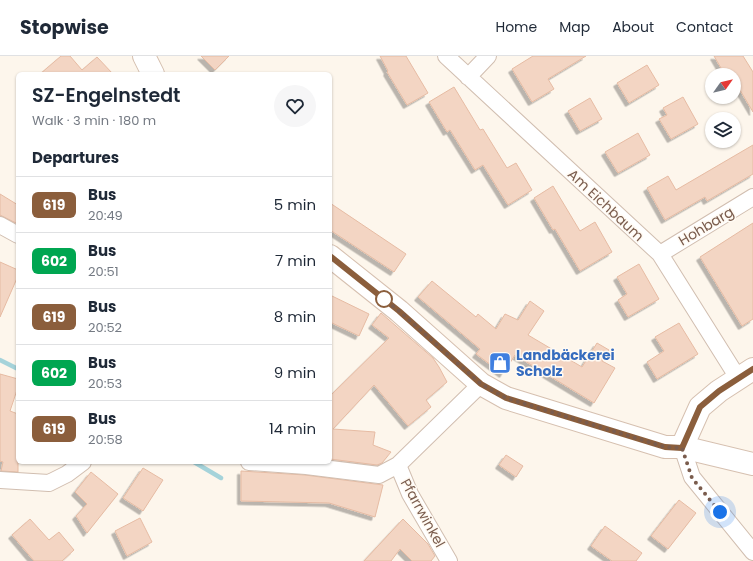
<!DOCTYPE html>
<meta charset="utf-8">
<style>
:root{--surface:#fff;--page:#f6f6f7;--text:#1f2937;--muted:#747a83;--line:#e0e1e3}
body{margin:0;font-family:Poppins,sans-serif;background:var(--page);color:var(--text);height:100vh;display:flex;flex-direction:column;font-size:15px;white-space:nowrap}
*{box-sizing:border-box;margin:0}
p{font-size:13px;color:var(--muted)}
.icon{flex:none;width:22px;height:22px;fill:none;stroke:currentColor;stroke-width:2;stroke-linecap:round;stroke-linejoin:round}
.map{position:relative;flex:1;overflow:hidden}
.side{position:absolute;left:16px;top:16px;width:316px;height:392px;display:flex;flex-direction:column;background:var(--surface);border-radius:6px;box-shadow:0 1px 3px #0004}
.side>*{flex:none}
.badge{padding:0 8px;border-radius:6px;font-size:14px;line-height:26px}
.needle{width:26px;rotate:56deg}
.controls{position:absolute;left:705px;top:12px;display:grid;gap:8px}
.controls a{display:grid;place-items:center;width:36px;height:36px;border-radius:50%;background:var(--surface);box-shadow:0 1px 3px #0004;font-size:20px}
.you{position:absolute;width:20px;height:20px;margin:-10px;border:3px solid #fff;border-radius:50%;background:#1a73e8;box-shadow:0 0 0 6px #1a73e833}
.map>.badge{position:absolute;translate:-50% -50%;box-shadow:0 0 0 2px #fff}
h2{padding:0 16px;font-size:15px;line-height:36px}
.round{display:grid;place-items:center;flex:none;width:42px;height:42px;border-radius:21px;background:var(--page)}
.head{display:flex;align-items:center;justify-content:space-between;height:68px;padding:0 16px}
h1{font-size:19px;font-weight:600;line-height:30px}
ul{padding:0;list-style:none}
li{display:flex;align-items:center;gap:12px;height:56px;padding:0 16px;border-top:1px solid var(--line)}
li div{flex:1}
li b{display:block;font-size:15px}
li em{font-style:normal}
li .badge{min-width:44px;font-weight:700;text-align:center}
header{display:flex;align-items:center;gap:24px;box-sizing:border-box;height:56px;padding:0 20px;background:var(--surface);border-bottom:1px solid var(--line)}
header strong{font-size:19px}
nav{display:flex;gap:22px;margin-inline-start:auto;font-size:14px}
.map>svg:first-child{display:block}
.lines{fill:none;stroke-linecap:round;stroke-linejoin:round}
.stream{stroke:#a5d3da;stroke-width:4.5}
.building{fill:#f3d5c3;stroke:#e6bba3;filter:url(#shadow)}
.street-casing{stroke:#d1beb0;stroke-width:18}
.secondary-casing{stroke:#d6c0b0;stroke-width:24}
.street{stroke:#fff;stroke-width:16}
.secondary{stroke:#fff;stroke-width:22}
.line-casing{stroke:#fff;stroke-width:9}
.line{stroke:#8b5e3c;stroke-width:6}
.walk{stroke:#7a5c4d;stroke-width:4;stroke-dasharray:0 7.2}
.stop-dot{fill:#fff;stroke:#8b5e3c;stroke-width:2}
.labels{text-anchor:middle;stroke-width:3;stroke-linejoin:round;paint-order:stroke}
.street-label{font-size:14px;fill:#7a5c4d;stroke:#fffaf3}
.shop-label{font-size:14px;font-weight:bold;fill:#366cbe;stroke:#fffaf3;text-anchor:start}
</style>
<header>
<strong>Stopwise</strong>
<nav><a>Home</a><a>Map</a><a>About</a><a>Contact</a></nav>
</header>
<div class="map">
<svg width="753" height="505" viewBox="0 0 753 505">
<defs>
<filter id="shadow"><feDropShadow dx="-3.5" dy="3.5" stdDeviation="0" flood-color="#0004"/></filter>
</defs>
<rect width="100%" height="100%" fill="#fdf6ec"/>
<g class="lines">
<path class="stream" d="M 0,304 L 18,313
M 194,406 L 221,422"/>
</g>
<path class="building" d="M 61,0 L 70,0 L 82,14 L 97,1 L 113,18 L 40,18 Z
M 201,0 L 229,0 L 215,14 Z
M 380,0 L 406,0 L 428,37 L 407,49 L 387,16 L 388,15 Z
M 533,0 L 586,0 L 548,23 L 554,33 L 532,46 L 512,13 Z
M 714,0 L 743,0 L 753,16 L 753,56 L 734,24 L 734,19 L 725,19 Z
M 647,9 L 659,29 L 629,47 L 617,27 Z
M 454,31 L 480,74 L 483,73 L 507,112 L 516,107 L 532,134 L 508,149 L 483,109 L 475,114 L 450,74 L 447,76 L 429,46 Z
M 683,41 L 698,68 L 671,83 L 659,63 L 667,59 L 663,52 Z
M 590,42 L 602,63 L 580,75 L 568,55 Z
M 638,77 L 650,99 L 618,117 L 605,96 Z
M 753,89 L 753,118 L 707,145 L 705,141 L 665,164 L 647,132 L 668,120 L 676,134 Z
M 553,130 L 580,175 L 595,166 L 612,196 L 580,215 L 555,173 L 553,174 L 534,142 Z
M 0,138 L 18,149 L 18,168 L 0,159 Z
M 330,147 L 406,198 L 394,216 L 330,174 Z
M 753,167 L 753,263 L 742,270 L 700,201 Z
M 0,206 L 18,214 L 18,220 L 0,261 Z
M 639,208 L 659,243 L 628,261 L 618,244 L 627,238 L 617,221 Z
M 432,225 L 476,261 L 478,258 L 496,273 L 505,258 L 518,264 L 530,245 L 544,255 L 528,279 L 582,311 L 597,287 L 609,294 L 602,305 L 615,312 L 594,347 L 515,299 L 503,318 L 476,298 L 480,293 L 418,241 Z
M 330,239 L 369,258 L 359,280 L 330,266 Z
M 381,257 L 433,302 L 439,311 L 447,326 L 426,344 L 431,351 L 408,370 L 374,329 L 333,373 L 375,376 L 373,389 L 391,396 L 382,407 L 377,409 L 330,403 L 330,340 L 389,282 L 372,269 Z
M 679,267 L 698,298 L 657,323 L 647,306 L 664,295 L 655,281 Z
M 0,318 L 18,323 L 18,331 L 10,355 L 18,358 L 18,416 L 1,415 L 3,406 L 0,405 Z
M 506,399 L 523,410 L 516,421 L 499,409 Z
M 143,412 L 163,424 L 143,455 L 123,442 Z
M 241,415 L 305,419 L 383,429 L 375,461 L 329,447 L 241,445 Z
M 91,416 L 118,438 L 87,477 L 76,460 L 87,448 L 75,436 Z
M 679,444 L 696,457 L 668,493 L 651,480 Z
M 140,462 L 152,486 L 127,500 L 115,475 Z
M 30,463 L 49,484 L 59,476 L 74,494 L 62,505 L 34,505 L 12,479 Z
M 403,463 L 428,488 L 435,500 L 431,505 L 412,505 L 400,493 L 391,505 L 364,505 Z
M 605,470 L 642,497 L 636,505 L 612,505 L 591,490 Z"/>
<g class="lines">
<g class="street-casing">
<path id="street" d="M 446,0 L 660,198 L 738,322
M 468,21 L 488,0
M 0,169 L 18,179
M 660,198 L 753,141
M 682,391 L 692,421 L 753,496
M 249,406 L 306,410 L 379,419 L 398,409 L 481,328
M 398,409 L 410,438 L 449,505
M 0,424 L 49,427 L 67,418 L 83,406"/>
</g>
<g class="secondary-casing">
<path id="secondary" d="M 144,0 L 153,18
M 330,200 L 399,255 L 481,328 L 506,342 L 665,391 L 682,391 L 753,408
M 682,391 L 700,351 L 719,335 L 753,313"/>
</g>
<use href="#street" class="street"/>
<use href="#secondary" class="secondary"/>
</g>
<g class="lines">
<g class="line-casing">
<path id="line" d="M 330,200 L 399,255 L 481,328 L 506,342 L 665,391 L 682,392 L 700,351 L 719,335 L 753,313"/>
</g>
<use href="#line" class="line"/>
<path class="walk" d="M 384,243 L 383,242 L 399,255 L 481,328 L 506,342 L 665,391 L 682,392 L 692,422 L 720,456"/>
</g>
<defs>
<g id="shop-square" transform="scale(1.15)"><rect x="-9" y="-9" width="18" height="18" rx="4" fill="#3f7fe0" stroke="#fffaf3"/><path d="M-5-2.5h2.3a2.7 3.5 0 0 1 5.4 0H5L5.5 6h-11ZM-1.5-2.5h3a1.5 2.3 0 0 0-3 0Z" fill="#fff"/></g>
</defs>
<g fill-rule="evenodd">
<use href="#shop-square" x="500" y="307"/>
</g>
<circle class="stop-dot" cx="384" cy="243" r="8"/>
<g class="labels">
<g class="street-label">
<text transform="translate(606 149) rotate(43)" y="5">Am Eichbaum</text>
<text transform="translate(706 170) rotate(-31)" y="5">Hohbarg</text>
<text transform="translate(423 457) rotate(61)" y="5">Pfarrwinkel</text>
</g>
<g class="shop-label">
<text x="516" y="304">Landbäckerei<tspan x="516" dy="16">Scholz</tspan></text>
</g>
</g>
</svg>
<div class="controls">
<a><svg class="needle" viewBox="-14 -14 28 28"><path d="M0-13l5 13h-10z" fill="#e53935"/><path d="M0 13l5-13h-10z" fill="#747a83"/></svg></a>
<a><svg class="icon" aria-label="layers" viewBox="0 0 24 24"><path d="M12 4l9 5-9 5-9-5zM3 14l9 5 9-5"/></svg></a>
</div>
<div class="you" style="left:720px;top:456px"></div>
<section class="side">
<div class="head"><div><h1>SZ-Engelnstedt</h1><p>Walk · 3 min · 180 m</p></div><a class="round"><svg class="icon" aria-label="heart" viewBox="0 0 24 24"><path d="M12 20l-8-8c-3-5 5-10 8-4 3-6 11-1 8 4z"/></svg></a></div>
<h2>Departures</h2>
<ul>
<li><span class="badge" style="background:#8b5e3c;color:#fff">619</span><div><b>Bus</b><p>20:49</p></div><em>5 min</em></li>
<li><span class="badge" style="background:#00a651;color:#fff">602</span><div><b>Bus</b><p>20:51</p></div><em>7 min</em></li>
<li><span class="badge" style="background:#8b5e3c;color:#fff">619</span><div><b>Bus</b><p>20:52</p></div><em>8 min</em></li>
<li><span class="badge" style="background:#00a651;color:#fff">602</span><div><b>Bus</b><p>20:53</p></div><em>9 min</em></li>
<li><span class="badge" style="background:#8b5e3c;color:#fff">619</span><div><b>Bus</b><p>20:58</p></div><em>14 min</em></li>
</ul>
</section>
</div>
